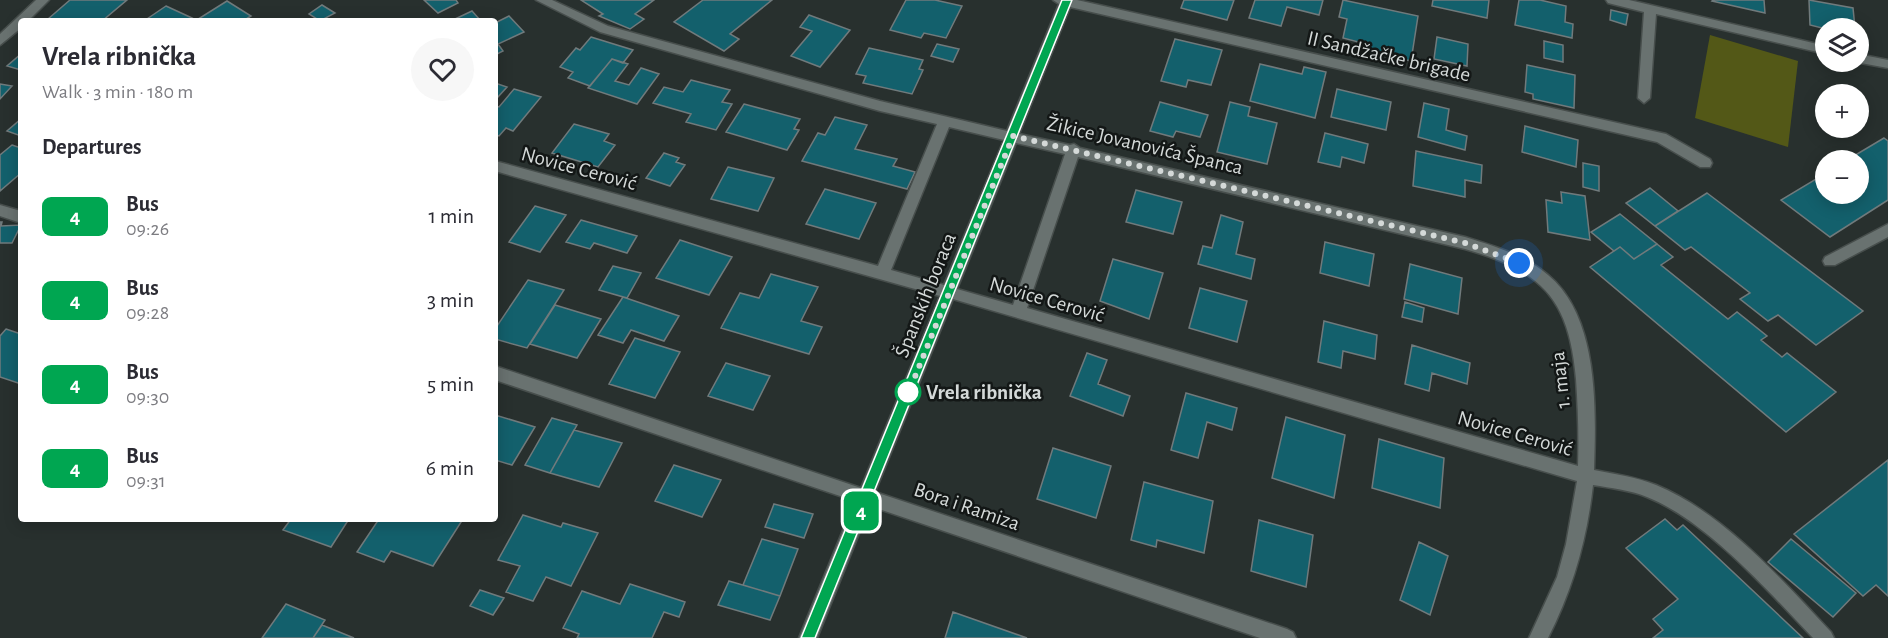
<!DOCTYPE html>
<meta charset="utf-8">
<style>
:root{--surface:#fff;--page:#f7f7f7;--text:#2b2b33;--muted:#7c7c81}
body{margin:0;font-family:"Alegreya Sans",sans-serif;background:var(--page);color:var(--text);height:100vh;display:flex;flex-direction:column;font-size:22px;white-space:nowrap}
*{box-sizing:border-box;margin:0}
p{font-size:20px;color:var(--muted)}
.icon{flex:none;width:33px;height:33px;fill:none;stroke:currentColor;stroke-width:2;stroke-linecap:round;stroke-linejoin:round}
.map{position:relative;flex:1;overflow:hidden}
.details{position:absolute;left:18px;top:18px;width:480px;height:504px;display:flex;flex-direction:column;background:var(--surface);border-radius:6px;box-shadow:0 3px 15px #0003}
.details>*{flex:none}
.badge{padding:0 12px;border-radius:9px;font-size:21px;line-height:39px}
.tools{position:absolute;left:1815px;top:18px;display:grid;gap:12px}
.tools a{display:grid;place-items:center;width:54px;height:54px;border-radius:50%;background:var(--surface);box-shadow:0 3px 15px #0003;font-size:30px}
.you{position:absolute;width:30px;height:30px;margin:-15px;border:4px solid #fff;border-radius:50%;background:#1a73e8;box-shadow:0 0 0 9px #1a73e833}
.map>.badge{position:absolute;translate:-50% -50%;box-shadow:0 0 0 3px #fff}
h2{padding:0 24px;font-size:22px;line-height:54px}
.round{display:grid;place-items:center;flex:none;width:63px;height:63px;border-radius:32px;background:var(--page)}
.headline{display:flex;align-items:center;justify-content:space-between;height:102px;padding:0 24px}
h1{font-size:28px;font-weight:700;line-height:45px}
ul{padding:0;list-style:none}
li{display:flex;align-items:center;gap:18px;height:84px;padding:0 24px}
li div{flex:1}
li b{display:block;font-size:22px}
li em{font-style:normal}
li .badge{min-width:66px;font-weight:700;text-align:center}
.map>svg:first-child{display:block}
.green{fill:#535817}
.building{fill:#13606c;stroke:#707a7c;stroke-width:1.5}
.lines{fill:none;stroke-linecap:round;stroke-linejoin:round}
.lane-casing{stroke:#474e4c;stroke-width:3}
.street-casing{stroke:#474e4c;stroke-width:3}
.lane{fill:#697270;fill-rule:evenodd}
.street{fill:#697270;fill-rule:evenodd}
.line{fill:#00a651;stroke:#fff;stroke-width:1.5}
.walk{stroke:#d4d9d8;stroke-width:6;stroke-dasharray:0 10.8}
.stop-dot{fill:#fff;stroke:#00a651;stroke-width:3}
.labels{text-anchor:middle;stroke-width:5;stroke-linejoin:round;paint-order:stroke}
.street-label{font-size:21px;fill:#d4d9d8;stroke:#131716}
.stop-label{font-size:21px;font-weight:bold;fill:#d4d9d8;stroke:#131716;text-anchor:start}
</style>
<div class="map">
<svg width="1888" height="638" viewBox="0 0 1888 638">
<rect width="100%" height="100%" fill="#28302e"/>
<path class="green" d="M 1710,35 L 1798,61 L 1788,147 L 1695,118 Z"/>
<path class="building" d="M 70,0 L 127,0 L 102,21 L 48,19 Z
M 424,0 L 456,0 L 458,3 L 438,13 Z
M 581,0 L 654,0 L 635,14 L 644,19 L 630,29 L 599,16 L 603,14 Z
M 703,0 L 772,0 L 730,34 L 739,39 L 724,51 L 674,22 Z
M 906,0 L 935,0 L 962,6 L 946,38 L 924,33 L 921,38 L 890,30 Z
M 1184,0 L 1234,0 L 1227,20 L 1181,8 Z
M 1255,0 L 1323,0 L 1319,15 L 1287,7 L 1281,26 L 1249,18 Z
M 1343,0 L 1418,16 L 1411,61 L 1364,50 L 1366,44 L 1343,38 L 1347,19 L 1339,17 Z
M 1433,0 L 1489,0 L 1487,18 L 1432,6 Z
M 1519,0 L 1540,0 L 1566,6 L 1565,22 L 1573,24 L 1572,38 L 1515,25 Z
M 1713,0 L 1764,0 L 1765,13 L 1712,1 Z
M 1809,0 L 1853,8 L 1855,28 L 1826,29 L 1810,25 Z
M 227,1 L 251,16 L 243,21 L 195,21 Z
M 322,5 L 335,13 L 320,21 L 309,14 Z
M 166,6 L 192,18 L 188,21 L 144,21 Z
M 1611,10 L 1628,14 L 1626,25 L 1610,20 Z
M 472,11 L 481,21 L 455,19 Z
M 809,15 L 850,30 L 820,67 L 791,56 L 812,31 L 800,27 Z
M 509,16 L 524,32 L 498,44 L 503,51 L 495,55 L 495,23 Z
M 591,37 L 633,50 L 623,63 L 612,59 L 590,86 L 568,78 L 573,72 L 560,67 L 576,48 L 580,50 Z
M 1437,37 L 1468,44 L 1467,66 L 1434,59 Z
M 1175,39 L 1222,50 L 1211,85 L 1188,80 L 1186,87 L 1161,81 Z
M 1544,41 L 1563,45 L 1563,62 L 1544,58 Z
M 937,44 L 959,49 L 953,62 L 931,56 Z
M 869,48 L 923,60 L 919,69 L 923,70 L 912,94 L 863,83 L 866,76 L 856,74 Z
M 21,54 L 21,70 L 7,66 Z
M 612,59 L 628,64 L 615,81 L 629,85 L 641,68 L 659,74 L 637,104 L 588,88 Z
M 1260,64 L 1302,74 L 1304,67 L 1326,72 L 1315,118 L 1250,101 Z
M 1527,65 L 1575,75 L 1574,108 L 1533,99 L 1533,94 L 1525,92 Z
M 691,80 L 730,90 L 722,102 L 732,104 L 716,130 L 686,122 L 691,114 L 653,103 L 664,87 L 683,92 Z
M 495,83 L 507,87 L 497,98 L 495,97 Z
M 0,84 L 12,86 L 0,99 Z
M 514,89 L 541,97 L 513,131 L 506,128 L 499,136 L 495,135 L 495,106 L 499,107 Z
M 1337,89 L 1391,102 L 1386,130 L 1331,117 Z
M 1160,102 L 1208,115 L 1200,137 L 1176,131 L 1173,137 L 1150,131 Z
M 1230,102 L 1250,107 L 1248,116 L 1277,123 L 1267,164 L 1217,152 Z
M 1424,103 L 1449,109 L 1446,130 L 1467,136 L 1465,150 L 1418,137 Z
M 744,104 L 800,119 L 794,129 L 799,130 L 787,150 L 726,132 Z
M 835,117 L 867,125 L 855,149 L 897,159 L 893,166 L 915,172 L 907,189 L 802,161 L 818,133 L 825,135 Z
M 21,119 L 21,136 L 7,131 Z
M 574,124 L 609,134 L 604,141 L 615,145 L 598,167 L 552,153 Z
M 1525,126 L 1578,140 L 1576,167 L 1522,152 Z
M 1325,133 L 1368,144 L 1364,163 L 1342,157 L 1340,167 L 1318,162 Z
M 1884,138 L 1888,141 L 1888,200 L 1830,237 L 1781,200 L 1826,173 L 1826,194 L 1858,194 L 1858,160 L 1847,160 Z
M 12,145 L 21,148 L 21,173 L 0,191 L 0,155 Z
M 1416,151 L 1482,165 L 1481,183 L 1465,180 L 1465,197 L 1413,186 Z
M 664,153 L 679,158 L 676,162 L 685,165 L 670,186 L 646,178 Z
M 1583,163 L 1599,166 L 1599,191 L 1583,187 Z
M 728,167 L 774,178 L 758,211 L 711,199 Z
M 1650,188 L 1678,211 L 1655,226 L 1626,203 Z
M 825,189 L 876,203 L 859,239 L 806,224 Z
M 1136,190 L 1182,202 L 1173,234 L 1126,222 Z
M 1561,192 L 1585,196 L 1590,240 L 1548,232 L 1546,200 L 1562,203 Z
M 1707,193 L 1863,311 L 1816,345 L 1778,315 L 1768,321 L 1740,299 L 1750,293 L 1691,247 L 1685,250 L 1655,226 Z
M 535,206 L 566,215 L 540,252 L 509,242 Z
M 1620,214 L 1657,244 L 1634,259 L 1620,247 L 1614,251 L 1591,232 Z
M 1221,215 L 1243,222 L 1236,254 L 1255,259 L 1251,279 L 1198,264 L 1203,246 L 1212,248 Z
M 581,220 L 637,236 L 627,253 L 594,243 L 590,249 L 566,242 Z
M 0,222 L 2,222 L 1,226 L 21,225 L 12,243 L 0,243 Z
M 680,240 L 732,257 L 709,295 L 656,278 Z
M 1325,242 L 1374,254 L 1369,286 L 1320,273 Z
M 1657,244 L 1673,257 L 1661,265 L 1728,319 L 1737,312 L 1767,336 L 1761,340 L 1782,357 L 1787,353 L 1836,392 L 1786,432 L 1590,267 L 1620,247 L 1634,259 Z
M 1113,259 L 1163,273 L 1149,319 L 1100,301 Z
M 1410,264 L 1462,278 L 1458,314 L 1404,299 Z
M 613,266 L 641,273 L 627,298 L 599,290 Z
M 771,274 L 818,287 L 801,321 L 822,327 L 809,354 L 721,328 L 740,293 L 759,298 Z
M 528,280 L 564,290 L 527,348 L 495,339 L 495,329 Z
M 1200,288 L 1247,301 L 1237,342 L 1189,328 Z
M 623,297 L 679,316 L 664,341 L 631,330 L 623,343 L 598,335 Z
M 1405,302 L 1424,308 L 1422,322 L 1402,317 Z
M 555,305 L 601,319 L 577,358 L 530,344 Z
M 1324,321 L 1377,335 L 1375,359 L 1343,351 L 1341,368 L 1318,362 Z
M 6,329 L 21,334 L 21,384 L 0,377 L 0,336 Z
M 635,338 L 680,352 L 655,398 L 609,384 Z
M 1412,345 L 1470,363 L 1467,384 L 1432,373 L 1429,391 L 1405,384 Z
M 1087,353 L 1107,360 L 1098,384 L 1130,396 L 1123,416 L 1070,396 Z
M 726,363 L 770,376 L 753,410 L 708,396 Z
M 1186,393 L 1237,408 L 1232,430 L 1207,422 L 1198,458 L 1171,450 Z
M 495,415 L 535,427 L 512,465 L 495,460 Z
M 1286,417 L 1345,435 L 1334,498 L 1272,478 Z
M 552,418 L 577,425 L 550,473 L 525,465 Z
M 574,430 L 622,443 L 599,487 L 550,473 Z
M 1379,439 L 1444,458 L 1440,508 L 1372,488 Z
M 1053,448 L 1111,466 L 1096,518 L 1037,499 Z
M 1888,460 L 1888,596 L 1876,585 L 1863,596 L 1794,534 Z
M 674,465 L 721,480 L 702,517 L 655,501 Z
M 1144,482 L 1213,501 L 1204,553 L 1157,540 L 1156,547 L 1131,540 Z
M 774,504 L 813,514 L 804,538 L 765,527 Z
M 523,515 L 561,527 L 563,523 L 598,533 L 571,586 L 546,577 L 533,601 L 506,592 L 520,566 L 498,560 Z
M 291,519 L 349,519 L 331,547 L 283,530 Z
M 379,519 L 463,519 L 433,566 L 391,551 L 384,562 L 357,552 Z
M 1665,519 L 1677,530 L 1683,525 L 1803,638 L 1653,638 L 1663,630 L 1653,619 L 1678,599 L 1626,548 Z
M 1259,520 L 1313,535 L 1306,587 L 1251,571 Z
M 762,539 L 798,549 L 780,596 L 743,585 Z
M 1791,539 L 1856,593 L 1833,617 L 1768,562 Z
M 1419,542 L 1448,556 L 1430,615 L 1400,600 Z
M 729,581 L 780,596 L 770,620 L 718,605 Z
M 630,584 L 685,602 L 679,617 L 664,612 L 652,638 L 577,638 L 579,634 L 563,628 L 582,591 L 620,604 Z
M 480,590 L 504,598 L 493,615 L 470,606 Z
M 286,604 L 325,620 L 313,638 L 262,638 Z
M 953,612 L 1027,638 L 945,638 Z
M 322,625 L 354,638 L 313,638 Z"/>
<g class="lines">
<g class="lane-casing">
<path id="lane" d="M 1888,224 L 1888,237 L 1835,265 L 1825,265 L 1823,261 L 1825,257 Z"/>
</g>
<g class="street-casing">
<path id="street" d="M 36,0 L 49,0 L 28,21 L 21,21 L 21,28 L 0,45 L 0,34 Z
M 536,0 L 552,0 L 608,26 L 880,101 L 1007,131 L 1059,4 L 1053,0 L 1077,0 L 1666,134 L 1710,159 L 1712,163 L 1710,167 L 1700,167 L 1657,142 L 1070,7 L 1019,134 L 1070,145 L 1074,144 L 1080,148 L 1465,237 C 1494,246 1525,255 1548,275 C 1599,317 1596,409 1594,470 C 1615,474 1636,477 1656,485 C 1724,513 1782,580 1831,632 L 1834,638 L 1813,638 C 1769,592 1707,521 1647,497 C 1630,490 1611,488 1593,485 C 1587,539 1573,589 1548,638 L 1529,638 L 1557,577 L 1566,544 L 1577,481 L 953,299 L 875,492 L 1287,629 L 1293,632 L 1296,638 L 1260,638 L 870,506 L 817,638 L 799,638 L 855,501 L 495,380 L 495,366 L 861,488 L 940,296 L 495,171 L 495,161 L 878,266 L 937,124 L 880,111 L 600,32 ZM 949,127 L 1004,140 L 944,285 L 891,270 ZM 1016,143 L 1065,154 L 1013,305 L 957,289 ZM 1078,157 L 1465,249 C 1542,271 1569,298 1576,379 C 1578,408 1579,437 1578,466 L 1027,308 Z
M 1606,0 L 1629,0 L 1826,46 L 1826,54 L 1656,14 L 1650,98 L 1644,103 L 1638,98 L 1644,12 L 1608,3 Z
M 1858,54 L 1888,60 L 1888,68 L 1855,62 L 1858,62 Z
M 0,205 L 21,211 L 21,223 L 0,216 Z"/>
</g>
<use href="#lane" class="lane"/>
<use href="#street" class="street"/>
</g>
<path class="line" d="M 1062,0 L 1072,0 L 815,638 L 801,638 Z"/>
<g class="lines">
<path class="walk" d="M 908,392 L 908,394 L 1013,136 L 1465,243 L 1519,263"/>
</g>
<circle class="stop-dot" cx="908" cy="392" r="12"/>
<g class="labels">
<g class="street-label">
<text transform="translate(1389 56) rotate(13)" y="7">II Sandžačke brigade</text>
<text transform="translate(1145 145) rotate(13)" y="7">Žikice Jovanovića Španca</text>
<text transform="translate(579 168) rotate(15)" y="7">Novice Cerović</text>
<text transform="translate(925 295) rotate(-68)" y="7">Španskih boraca</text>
<text transform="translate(1047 299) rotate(16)" y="7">Novice Cerović</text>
<text transform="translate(1560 380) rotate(-96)" y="7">1. maja</text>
<text transform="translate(1515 433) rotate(16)" y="7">Novice Cerović</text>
<text transform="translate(967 506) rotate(19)" y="7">Bora i Ramiza</text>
</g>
<g class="stop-label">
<text x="926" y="399">Vrela ribnička</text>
</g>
</g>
</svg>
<div class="tools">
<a><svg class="icon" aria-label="layers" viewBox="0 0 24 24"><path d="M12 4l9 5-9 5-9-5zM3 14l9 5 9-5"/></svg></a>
<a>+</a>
<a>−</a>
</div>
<div class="you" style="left:1519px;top:263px"></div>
<b class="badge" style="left:861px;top:511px;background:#00a651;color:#fff">4</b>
<section class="details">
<div class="headline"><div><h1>Vrela ribnička</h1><p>Walk · 3 min · 180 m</p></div><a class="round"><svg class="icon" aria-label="heart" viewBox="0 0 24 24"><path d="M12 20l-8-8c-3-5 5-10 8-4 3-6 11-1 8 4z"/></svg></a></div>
<h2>Departures</h2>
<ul>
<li><span class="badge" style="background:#00a651;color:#fff">4</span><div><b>Bus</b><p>09:26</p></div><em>1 min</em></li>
<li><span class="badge" style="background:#00a651;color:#fff">4</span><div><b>Bus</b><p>09:28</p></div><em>3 min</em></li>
<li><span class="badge" style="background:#00a651;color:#fff">4</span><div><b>Bus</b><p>09:30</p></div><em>5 min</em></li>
<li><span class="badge" style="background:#00a651;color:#fff">4</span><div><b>Bus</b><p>09:31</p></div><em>6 min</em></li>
</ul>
</section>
</div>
